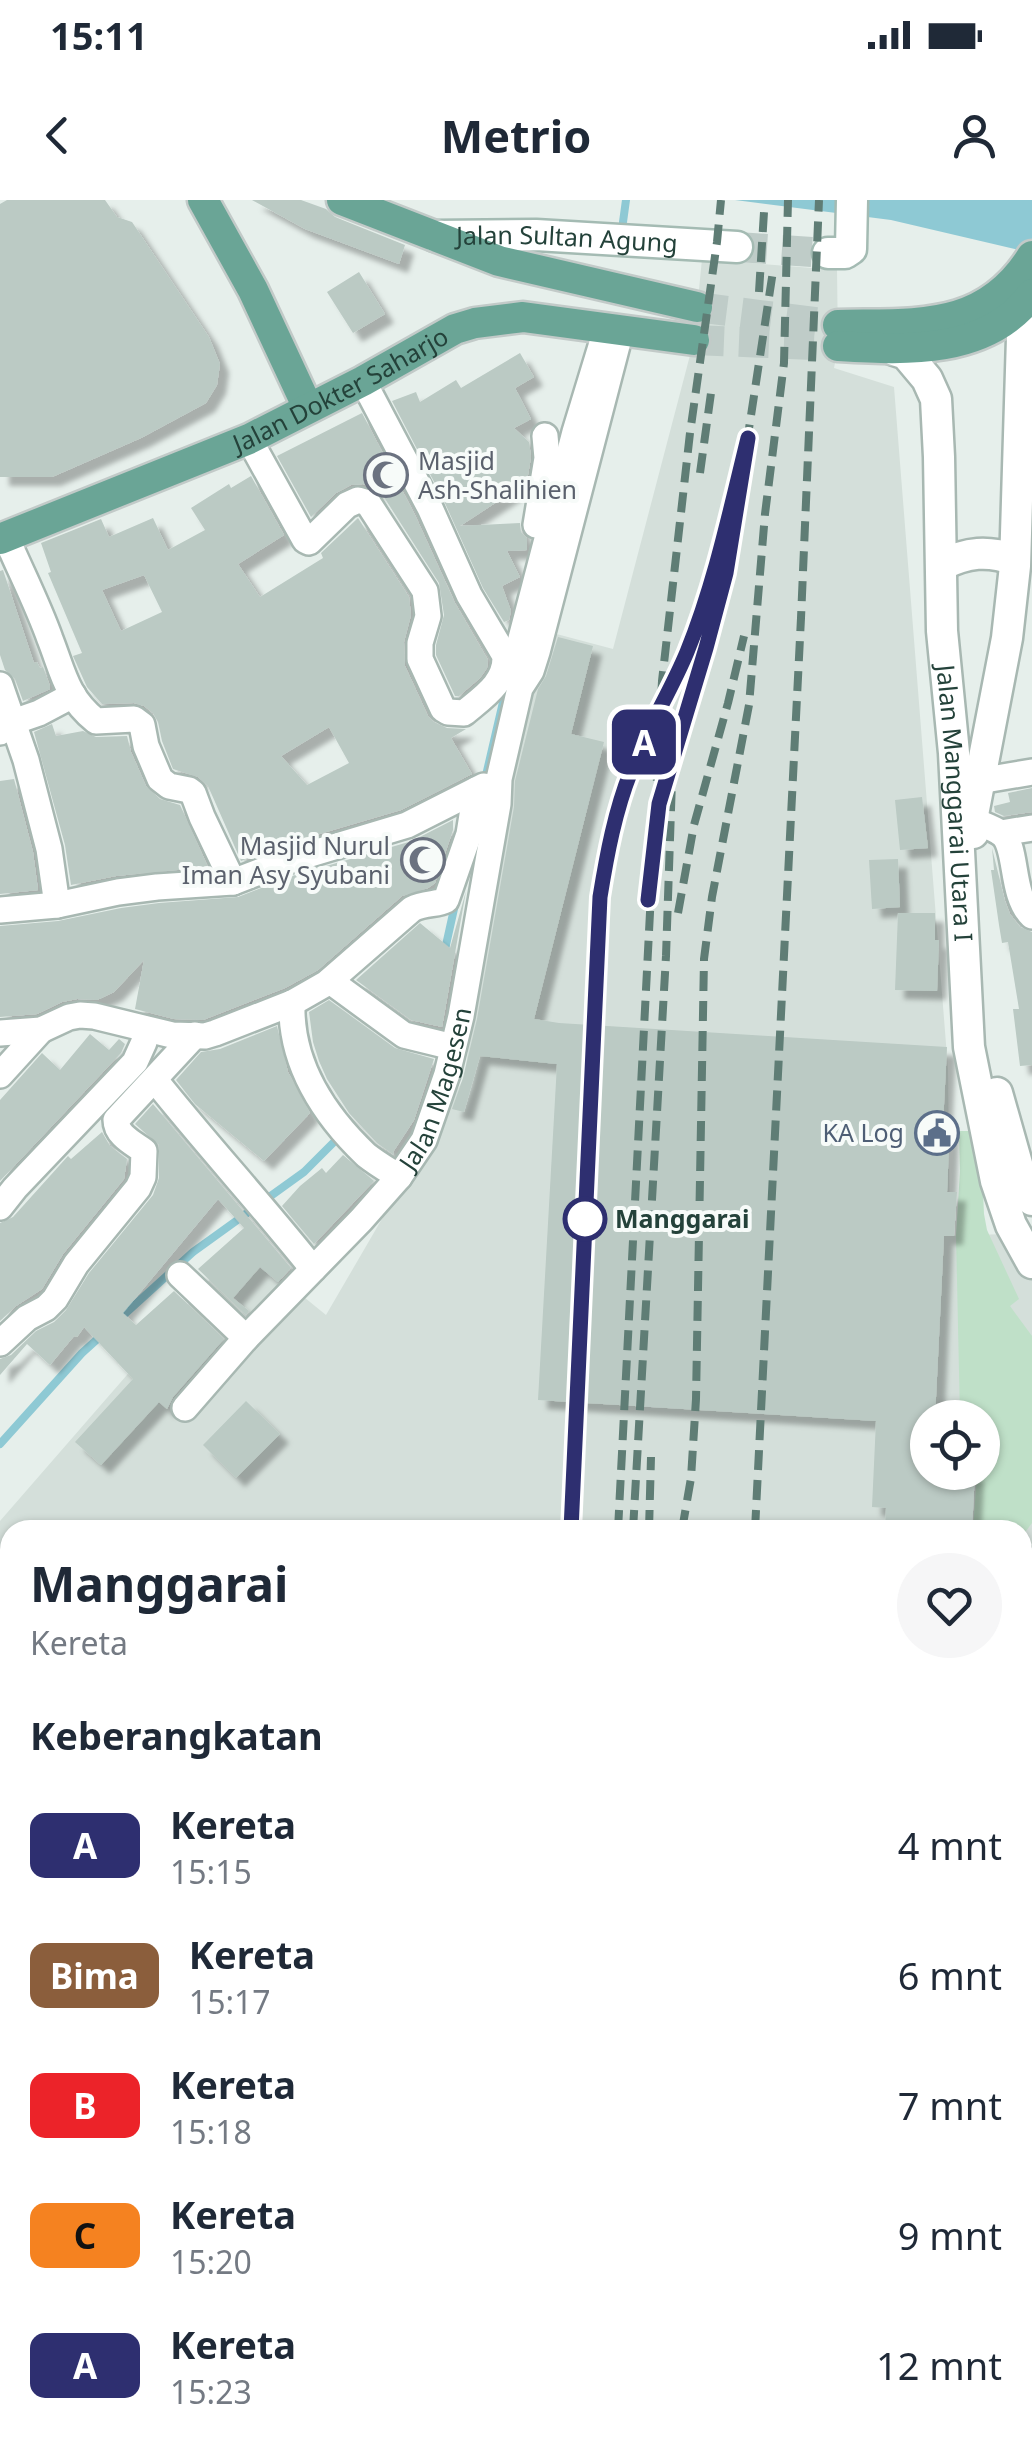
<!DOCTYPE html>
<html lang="id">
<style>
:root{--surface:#fff;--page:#f6f6f7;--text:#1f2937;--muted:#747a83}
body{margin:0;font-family:"Noto Sans",sans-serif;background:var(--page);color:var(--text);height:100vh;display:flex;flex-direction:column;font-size:38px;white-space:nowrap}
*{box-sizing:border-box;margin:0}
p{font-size:32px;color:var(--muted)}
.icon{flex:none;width:55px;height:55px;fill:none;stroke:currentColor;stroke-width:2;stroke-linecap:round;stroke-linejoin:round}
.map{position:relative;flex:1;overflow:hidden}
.panel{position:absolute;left:0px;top:1320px;width:1032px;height:932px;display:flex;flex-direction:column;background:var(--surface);border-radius:30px 30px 0 0;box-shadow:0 2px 8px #0004}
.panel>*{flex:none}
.badge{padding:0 20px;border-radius:15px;font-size:35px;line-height:65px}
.buttons{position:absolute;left:910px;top:1200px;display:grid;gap:20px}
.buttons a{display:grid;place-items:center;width:90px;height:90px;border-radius:50%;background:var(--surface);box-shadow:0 2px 8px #0004;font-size:50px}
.map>.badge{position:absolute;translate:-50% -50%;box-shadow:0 0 0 5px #fff}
h2{padding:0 30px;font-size:38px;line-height:90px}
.round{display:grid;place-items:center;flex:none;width:105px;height:105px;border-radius:52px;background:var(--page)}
.summary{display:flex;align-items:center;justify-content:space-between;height:170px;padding:0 30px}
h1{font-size:48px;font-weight:700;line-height:75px}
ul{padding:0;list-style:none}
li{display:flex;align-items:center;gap:30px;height:130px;padding:0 30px}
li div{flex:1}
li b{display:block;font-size:38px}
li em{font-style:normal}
li .badge{min-width:110px;font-weight:700;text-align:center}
.status{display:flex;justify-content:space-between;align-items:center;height:70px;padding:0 50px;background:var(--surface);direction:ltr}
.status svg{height:28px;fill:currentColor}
header{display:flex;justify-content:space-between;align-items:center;height:130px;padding:0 30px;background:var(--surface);font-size:45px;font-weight:700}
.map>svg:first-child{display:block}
.built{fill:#d4dfda;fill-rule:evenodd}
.green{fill:#bfe0c8}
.water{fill:#8ec9d4}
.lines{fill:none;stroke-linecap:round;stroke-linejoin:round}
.stream{stroke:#8ec9d4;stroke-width:8}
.building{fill:#bbcac4;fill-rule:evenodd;filter:url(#shadow)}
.secondary-tunnel{stroke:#bfccc8;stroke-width:30;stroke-dasharray:30 15;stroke-linecap:butt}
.primary-tunnel{stroke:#bfccc8;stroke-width:30;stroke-dasharray:30 15;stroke-linecap:butt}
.minor-casing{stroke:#a8b8b2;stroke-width:30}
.tertiary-casing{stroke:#a8b8b2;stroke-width:35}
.secondary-casing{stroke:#a4bbb3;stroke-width:35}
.primary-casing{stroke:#c2cac8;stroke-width:35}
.minor{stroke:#fff;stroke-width:25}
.tertiary{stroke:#fff;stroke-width:30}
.secondary{stroke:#fff;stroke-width:30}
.primary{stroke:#6aa596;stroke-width:30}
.rail{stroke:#5f7d75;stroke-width:8;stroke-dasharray:20 10;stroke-linecap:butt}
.line-casing{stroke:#fff;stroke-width:22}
.line{stroke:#2e2f70;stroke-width:15}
.stop-dot{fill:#fff;stroke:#2e2f70;stroke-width:5}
.labels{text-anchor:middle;stroke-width:8;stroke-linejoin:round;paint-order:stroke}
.street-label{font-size:25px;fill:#24423a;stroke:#f7fbf9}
.worship-label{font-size:25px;fill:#5b616d;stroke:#f7fbf9;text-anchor:start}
.service-label{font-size:25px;fill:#4e5e75;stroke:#f7fbf9;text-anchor:end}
.stop-label{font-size:25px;font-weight:bold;fill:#24423a;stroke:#f7fbf9;text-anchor:start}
</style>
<div class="status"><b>15:11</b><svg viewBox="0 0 49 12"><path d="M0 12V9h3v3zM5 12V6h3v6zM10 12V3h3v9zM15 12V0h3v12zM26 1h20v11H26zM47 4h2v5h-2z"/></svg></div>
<header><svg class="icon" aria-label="back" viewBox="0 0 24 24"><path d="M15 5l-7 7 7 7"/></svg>Metrio<svg class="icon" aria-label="person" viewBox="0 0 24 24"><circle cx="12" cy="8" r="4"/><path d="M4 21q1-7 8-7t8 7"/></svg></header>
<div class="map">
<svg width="1032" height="2252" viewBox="0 0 1032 2252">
<defs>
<filter id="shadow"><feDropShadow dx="9" dy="9" stdDeviation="2.5" flood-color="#0004"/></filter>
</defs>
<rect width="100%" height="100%" fill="#e6efeb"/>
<path class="built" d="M 702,59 L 837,70 L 838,146 L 834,168 L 894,187 L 948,869 L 950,1036 L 1032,1033 L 1032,1937 L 1023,1942 L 1022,1330 L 10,1330 L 10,2242 L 807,2243 L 807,2252 L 0,2252 L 0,1321 L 240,1045 L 326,1115 L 464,878 L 505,599 L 549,432 L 613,449 L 694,140 ZM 928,1218 L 982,1218 L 982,1272 L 928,1272 Z"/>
<path class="green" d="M 959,931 L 972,931 L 982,970 L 984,1014 L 987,1030 L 1019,1099 L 1010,1106 L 1032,1136 L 1032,1323 L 1023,1335 L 1022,1330 L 973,1330 L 977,1273 L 982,1272 L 982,1218 L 960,1217 L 956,1035 L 960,971 Z"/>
<path class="water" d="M 735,0 L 1032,0 L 1032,53 L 891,20 Z"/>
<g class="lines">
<path class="stream" d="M 623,22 L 626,0
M 484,584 L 507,485
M 444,754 L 456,700
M 117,1121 L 193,1052 L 304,972 L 340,936
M 0,1244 L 82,1153 L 103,1134"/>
</g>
<path class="building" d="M 7,0 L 105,0 L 117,17 L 132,22 L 209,137 L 220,164 L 217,185 L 206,203 L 141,238 L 52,277 L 0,277 L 0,4 Z
M 252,0 L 301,0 L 326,9 L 335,17 L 405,45 L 399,64 L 305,29 Z
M 359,72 L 385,114 L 353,133 L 327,92 Z
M 520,153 L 534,177 L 515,188 L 531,219 L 514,228 L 529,242 L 531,257 L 528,275 L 512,292 L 460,326 L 520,323 L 521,332 L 527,338 L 527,350 L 507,351 L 520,377 L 502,386 L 511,411 L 509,420 L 504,422 L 483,388 L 444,301 L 392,201 L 416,192 L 420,202 L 456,180 L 461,188 Z
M 362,213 L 415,315 L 455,403 L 488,460 L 487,468 L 480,478 L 459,496 L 455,496 L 436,455 L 436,445 L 444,415 L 439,383 L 382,294 L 374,288 L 363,284 L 351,285 L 336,293 L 311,317 L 277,256 Z
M 251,276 L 284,335 L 238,364 L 260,397 L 323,358 L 321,353 L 358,318 L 409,397 L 411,415 L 404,442 L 405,466 L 428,516 L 434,522 L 447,528 L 466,529 L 451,538 L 472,574 L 401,610 L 282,645 L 241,661 L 208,586 L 198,577 L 173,569 L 162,541 L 158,522 L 153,513 L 144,506 L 134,503 L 102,504 L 87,487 L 73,456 L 82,453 L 48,373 L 51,372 L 41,343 L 101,319 L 109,337 L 153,318 L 168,350 L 205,330 L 191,308 L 229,284 L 231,288 ZM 144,375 L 162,412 L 121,431 L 102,390 ZM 329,527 L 349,563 L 307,585 L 281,556 Z
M 3,370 L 34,463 L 37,462 L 40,468 L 43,467 L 50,486 L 50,489 L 23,501 L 15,479 L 5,470 L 0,455 L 0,371 Z
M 558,437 L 593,446 L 571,534 L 604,542 L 534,819 L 559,823 L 947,847 L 943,924 L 950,925 L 947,992 L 957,992 L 954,1036 L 944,1036 L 935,1218 L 928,1218 L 928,1272 L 975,1272 L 972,1330 L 885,1330 L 886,1308 L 872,1307 L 876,1221 L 538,1200 L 557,864 L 480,856 L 464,912 L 452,909 L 463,878 L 477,819 L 514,607 L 515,581 L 538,489 L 546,476 Z
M 52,524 L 56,536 L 83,531 L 96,537 L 127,536 L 131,552 L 146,586 L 160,599 L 180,605 L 208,667 L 116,676 L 71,685 L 65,645 L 34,532 Z
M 14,579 L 33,652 L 38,690 L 0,694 L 0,581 Z
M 1032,588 L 1032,612 L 1004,616 L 995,612 L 994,606 L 1010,602 L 1008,593 Z
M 922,597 L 928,648 L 900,650 L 895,600 Z
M 453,620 L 453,630 L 435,683 L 428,688 L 402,696 L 318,770 L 285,788 L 203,820 L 174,819 L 135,809 L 144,760 L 114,792 L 97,800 L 77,799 L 62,802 L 37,814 L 0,817 L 0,726 L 58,721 L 121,708 L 159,703 L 238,697 L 292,676 L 412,641 Z
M 992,648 L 1005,701 L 1010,714 L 1020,727 L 1032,732 L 1032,865 L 1020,866 L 1013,809 L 1019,809 L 1008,742 L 1002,743 L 999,725 L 991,670 L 994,670 Z
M 898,659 L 900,707 L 872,709 L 869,660 Z
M 466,691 L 442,827 L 411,820 L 356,780 L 420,723 L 450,748 Z
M 898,713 L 935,713 L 935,740 L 939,740 L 937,791 L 895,790 Z
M 329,800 L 395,848 L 434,859 L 414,920 L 393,952 L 394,955 L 377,943 L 349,913 L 327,879 L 319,861 L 313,842 L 309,812 Z
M 277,826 L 288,872 L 310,913 L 264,961 L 195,904 L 176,880 L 201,852 L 220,849 Z
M 90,834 L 109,850 L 119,839 L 125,844 L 121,853 L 0,981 L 0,900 L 42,853 L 60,870 Z
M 153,904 L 291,1068 L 278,1082 L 260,1067 L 233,1098 L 249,1111 L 246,1115 L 198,1069 L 244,1028 L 218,999 L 123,1113 L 136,1125 L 174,1091 L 224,1139 L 173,1197 L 167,1209 L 159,1202 L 101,1265 L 75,1242 L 133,1179 L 84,1127 L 77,1137 L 74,1136 L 50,1165 L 27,1144 L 0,1175 L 0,1159 L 11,1155 L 36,1131 L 54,1122 L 66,1110 L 89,1073 L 153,995 L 159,978 L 159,945 L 135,924 Z
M 102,932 L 110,946 L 127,959 L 124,979 L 63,1054 L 42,1089 L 16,1106 L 0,1121 L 0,1023 L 13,1017 L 68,956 L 71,959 Z
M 343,955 L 374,981 L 314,1044 L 282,1006 L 300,986 L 322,968 L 326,973 Z
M 246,1201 L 280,1234 L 236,1278 L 203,1245 Z"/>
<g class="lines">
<path class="secondary-tunnel" d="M 737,47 L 828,53"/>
<path class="primary-tunnel" d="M 697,107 L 838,125
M 694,140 L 838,146"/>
<g class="minor-casing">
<g id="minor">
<path d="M 249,239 L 305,340 L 309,342 L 347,305 L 358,300 L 368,303 L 425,391 L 428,416 L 420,443 L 420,459 L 443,509 L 448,512 L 464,513 C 483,497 506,483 505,456 L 469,395 L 430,308 L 363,181"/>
<path d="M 536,325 L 547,258 L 545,236"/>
<path d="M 6,337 C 20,370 38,405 50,439 C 63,472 66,497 96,521 L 134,519 L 142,525 L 146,546 L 160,579 L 169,586 L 189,590 L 193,593 L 202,617 L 233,682"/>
<path d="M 518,478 L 516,466 L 518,450 L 575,232 L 603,140"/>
<path d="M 0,485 L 26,560 L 49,649 L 57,705"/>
<path d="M 0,532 L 13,522 L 39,513 L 73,495"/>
<path d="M 979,581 L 1032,572"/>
<path d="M 972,620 C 981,624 994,628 1002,634 C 1018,647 1010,695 1032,716"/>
<path d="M 1001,633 L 1032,628"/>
<path d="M 0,710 L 57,705 L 118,692 L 157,687 L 233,682 L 287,661 L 407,625 L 484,586"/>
<path d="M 330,781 L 404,835 L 453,847"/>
<path d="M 292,803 C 290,863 324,915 366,955 C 376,963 388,970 399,977"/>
<path d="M 0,833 L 41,830 L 69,817 L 80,815 L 94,816 L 172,835 L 205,836 L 215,833 L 292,803 L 327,783 L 412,709 C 425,702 437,705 446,700 L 469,634 L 476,590"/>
<path d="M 0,875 L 41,830"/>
<path d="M 155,880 C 206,944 262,1005 313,1069"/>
<path d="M 0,1007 L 15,988 L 135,862 L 144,842 L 145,829"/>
<path d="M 180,1075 L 246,1138"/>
<path d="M 0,1143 L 27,1118 L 46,1108 L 55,1099 L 76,1064 L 138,988 L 143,977 L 144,951 C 133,943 116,935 116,920 L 195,835"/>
<path id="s1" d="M 185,1208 L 246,1138 L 361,1020 L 399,977 L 424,940 L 447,874 L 461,816 L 498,604 L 499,579 L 520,488 L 531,471 L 537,452 L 621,130"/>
<path d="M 1022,1838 L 1032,1849"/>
</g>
</g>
<g class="tertiary-casing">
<g id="tertiary">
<path id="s2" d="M 894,150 L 906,154 L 927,179 L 936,199 L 939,257 L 942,431 L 954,553 L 969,847 L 996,981 L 1011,1025 L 1032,1063"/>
<path d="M 942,365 C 967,352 988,350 1015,360"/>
<path d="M 973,633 L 972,620 L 1007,438 L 1015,366 L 1023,105"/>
<path d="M 997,893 L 1021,978 L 1032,1000"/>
<path d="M 1022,1376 L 1032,1363"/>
<path d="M 938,2252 L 939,2242"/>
</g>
</g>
<g class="secondary-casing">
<g id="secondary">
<path id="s3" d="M 435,36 L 536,35 L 737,47"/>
<path d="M 828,53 L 845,53 L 851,49 L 852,0"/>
</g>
</g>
<g class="primary-casing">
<g id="primary">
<path d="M 203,0 L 253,90 L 308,208"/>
<path d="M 342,0 L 499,61 L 697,107"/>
<path d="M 838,125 C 916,123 985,132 1032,56"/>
<path d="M 838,146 C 906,150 987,155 1032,94"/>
<path id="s4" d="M 0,339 L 249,239 L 363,181 L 455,129 L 475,123 L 523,117 L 694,140"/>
</g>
</g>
<use href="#minor" class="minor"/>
<use href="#tertiary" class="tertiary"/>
<use href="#secondary" class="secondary"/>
<use href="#primary" class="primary"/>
<path class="rail" d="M 759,92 L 764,12
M 700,273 L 711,193
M 671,565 L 727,373 L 773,71
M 678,713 L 694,625 L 728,503 L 744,436
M 571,1330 L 600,697 L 619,604 L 632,567 L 669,494 L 709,391
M 618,1330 L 662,481 L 690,233 L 717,42 L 721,0
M 633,1330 L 666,756 L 673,551
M 649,1330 L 651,1257
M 682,1330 L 691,1278 L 696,1199 L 704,759 L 712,697 L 749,505 L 765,314 L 784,163 L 788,0
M 755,1330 L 801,418 L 819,0
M 609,2242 L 611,2252
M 566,2252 L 568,2242
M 686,2252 L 687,2242"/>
</g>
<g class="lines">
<g class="line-casing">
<path id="line" d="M 571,1330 L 600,697 C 607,654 615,611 631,571 C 646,530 670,493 687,452 C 715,383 730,311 748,238 L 726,373 L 706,448 L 659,604 L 648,700"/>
</g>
<use href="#line" class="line"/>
</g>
<defs>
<g id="mosque-ring" transform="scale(2.25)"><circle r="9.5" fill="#f7fbf9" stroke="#6b7280" stroke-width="1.5"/><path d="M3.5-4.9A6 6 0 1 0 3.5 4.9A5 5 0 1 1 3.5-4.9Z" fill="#6b7280"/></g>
<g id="civic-ring" transform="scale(2.25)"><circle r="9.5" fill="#f7fbf9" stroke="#5c6f8a" stroke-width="1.5"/><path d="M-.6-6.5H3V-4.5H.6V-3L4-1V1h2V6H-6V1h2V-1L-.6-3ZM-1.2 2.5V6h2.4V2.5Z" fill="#5c6f8a"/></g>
</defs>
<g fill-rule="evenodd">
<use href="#mosque-ring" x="386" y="275"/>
<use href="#mosque-ring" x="423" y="660"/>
<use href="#civic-ring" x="937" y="933"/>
</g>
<circle class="stop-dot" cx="585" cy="1019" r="20"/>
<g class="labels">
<g class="street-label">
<text dy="9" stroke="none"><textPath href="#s3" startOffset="132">Jalan Sultan Agung</textPath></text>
<text dy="9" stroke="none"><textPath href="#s4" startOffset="372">Jalan Dokter Saharjo</textPath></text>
<text dy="9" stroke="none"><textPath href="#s2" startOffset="472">Jalan Manggarai Utara I</textPath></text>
<text dy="9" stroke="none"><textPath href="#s1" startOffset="412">Jalan Magesen</textPath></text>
</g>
<g class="worship-label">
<text x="418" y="270">Masjid<tspan x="418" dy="29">Ash-Shalihien</tspan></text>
<text x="390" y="655" text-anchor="end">Masjid Nurul<tspan x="390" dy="29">Iman Asy Syubani</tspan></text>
</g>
<g class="service-label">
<text x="904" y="942">KA Log</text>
</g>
<g class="stop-label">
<text x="615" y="1028">Manggarai</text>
</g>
</g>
</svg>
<div class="buttons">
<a><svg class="icon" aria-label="locate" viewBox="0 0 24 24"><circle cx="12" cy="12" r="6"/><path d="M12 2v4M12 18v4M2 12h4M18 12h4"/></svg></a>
</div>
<b class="badge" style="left:644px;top:542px;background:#2e2f70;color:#fff">A</b>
<section class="panel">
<div class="summary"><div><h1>Manggarai</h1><p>Kereta</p></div><a class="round"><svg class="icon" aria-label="heart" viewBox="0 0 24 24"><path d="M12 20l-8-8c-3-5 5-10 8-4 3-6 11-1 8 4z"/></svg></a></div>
<h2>Keberangkatan</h2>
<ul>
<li><span class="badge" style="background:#2e2f70;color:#fff">A</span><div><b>Kereta</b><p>15:15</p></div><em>4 mnt</em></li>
<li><span class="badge" style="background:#8b5e3c;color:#fff">Bima</span><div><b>Kereta</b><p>15:17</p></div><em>6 mnt</em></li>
<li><span class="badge" style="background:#ec2329;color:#fff">B</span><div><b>Kereta</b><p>15:18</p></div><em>7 mnt</em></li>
<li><span class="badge" style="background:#f58220;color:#111">C</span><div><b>Kereta</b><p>15:20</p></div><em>9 mnt</em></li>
<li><span class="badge" style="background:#2e2f70;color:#fff">A</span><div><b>Kereta</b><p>15:23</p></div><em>12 mnt</em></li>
</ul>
</section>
</div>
